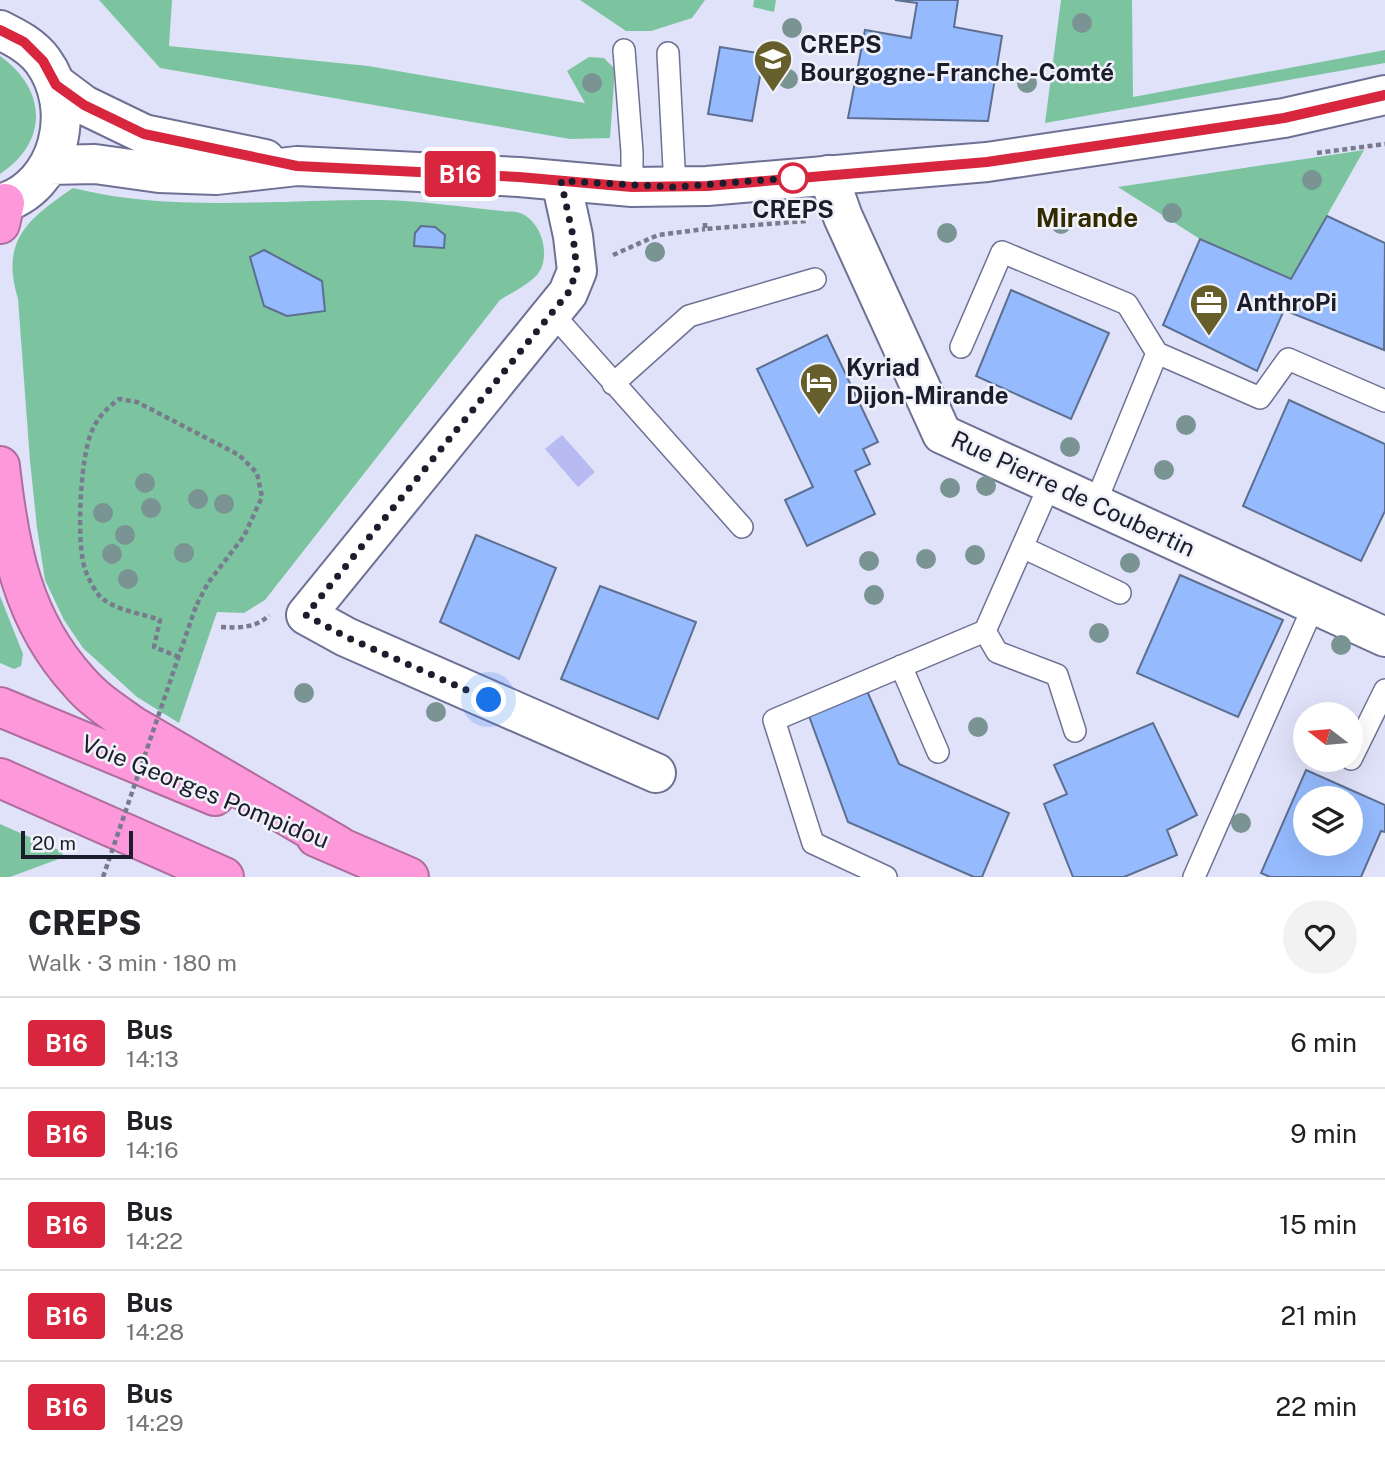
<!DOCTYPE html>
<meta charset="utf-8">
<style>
:root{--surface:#fff;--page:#f2f2f2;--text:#202124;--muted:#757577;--line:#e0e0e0}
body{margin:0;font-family:"Public Sans",sans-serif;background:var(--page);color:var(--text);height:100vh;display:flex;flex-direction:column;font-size:26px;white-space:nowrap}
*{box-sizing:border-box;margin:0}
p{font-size:23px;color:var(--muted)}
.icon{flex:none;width:38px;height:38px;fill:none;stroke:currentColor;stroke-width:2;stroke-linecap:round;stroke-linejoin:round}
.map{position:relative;height:877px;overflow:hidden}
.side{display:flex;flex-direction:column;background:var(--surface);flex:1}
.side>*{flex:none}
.badge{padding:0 14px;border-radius:5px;font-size:24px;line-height:46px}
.needle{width:46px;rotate:286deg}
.fabs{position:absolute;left:1293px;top:702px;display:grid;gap:14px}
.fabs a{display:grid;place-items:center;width:70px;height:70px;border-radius:50%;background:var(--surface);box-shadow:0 7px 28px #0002;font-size:35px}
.scale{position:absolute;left:21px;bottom:18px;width:112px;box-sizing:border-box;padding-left:7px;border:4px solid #1c1d2c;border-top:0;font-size:19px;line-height:24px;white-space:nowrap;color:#1c1d2c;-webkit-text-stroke:5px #f0f1f9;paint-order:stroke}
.you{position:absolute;width:35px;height:35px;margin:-18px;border:5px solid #fff;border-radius:50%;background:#1a73e8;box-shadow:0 0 0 10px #1a73e833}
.map>.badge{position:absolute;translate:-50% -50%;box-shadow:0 0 0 4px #fff}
.round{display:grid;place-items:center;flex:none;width:74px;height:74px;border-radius:37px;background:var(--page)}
.head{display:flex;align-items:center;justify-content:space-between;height:119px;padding:0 28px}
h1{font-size:33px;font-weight:800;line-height:52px}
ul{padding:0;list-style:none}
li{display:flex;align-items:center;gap:21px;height:91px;padding:0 28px;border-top:2px solid var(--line)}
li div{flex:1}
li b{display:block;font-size:26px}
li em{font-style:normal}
li .badge{min-width:77px;font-weight:700;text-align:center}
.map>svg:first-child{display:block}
.green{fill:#7cc4a0}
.water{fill:#b7bbf2}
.building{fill:#95bbfe;stroke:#5d6f90;stroke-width:2;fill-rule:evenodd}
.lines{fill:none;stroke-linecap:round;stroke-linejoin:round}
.lane-casing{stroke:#6e7194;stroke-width:24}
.street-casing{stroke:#6e7194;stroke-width:42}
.secondary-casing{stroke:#6e7194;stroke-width:42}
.highway-casing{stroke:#ae6d9d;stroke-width:42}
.path{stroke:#787a8d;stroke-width:4.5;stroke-dasharray:5 3.5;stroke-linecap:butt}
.lane{stroke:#fff;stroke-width:21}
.street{stroke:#fff;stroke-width:38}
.secondary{stroke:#fff;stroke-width:38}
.highway{stroke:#fd98da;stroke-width:38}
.path-bridge{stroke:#787a8d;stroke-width:4.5;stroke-dasharray:5 3.5;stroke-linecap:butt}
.tree{fill:#799493}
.line-casing{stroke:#fff;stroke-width:16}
.line{stroke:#d7263d;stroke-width:10}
.walk{stroke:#1c1d2c;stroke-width:7;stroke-dasharray:0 12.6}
.stop-dot{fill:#fff;stroke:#d7263d;stroke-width:3.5}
.labels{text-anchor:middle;stroke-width:5;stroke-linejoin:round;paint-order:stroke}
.poi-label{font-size:24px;font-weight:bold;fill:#1c1d2c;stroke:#f0f1f9;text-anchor:start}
.stop-label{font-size:24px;font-weight:bold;fill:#1c1d2c;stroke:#f0f1f9}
.street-label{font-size:24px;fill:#1c1d2c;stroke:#f0f1f9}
.neighbourhood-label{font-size:26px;font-weight:bold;fill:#302b00;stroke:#f0f1f9}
</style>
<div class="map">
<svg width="1385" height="877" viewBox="0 0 1385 877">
<rect width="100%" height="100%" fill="#e0e2fa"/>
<path class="green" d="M 99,0 L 172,0 L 169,46 L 368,66 L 585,103 L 567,71 L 589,57 L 604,58 L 615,69 L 610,138 L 570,139 L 160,68 Z
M 580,0 L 705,0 L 692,18 L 651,31 L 626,31 Z
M 754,0 L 776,0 L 774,12 L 753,7 Z
M 1061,0 L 1132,0 L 1133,97 L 1385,50 L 1385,63 L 1045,123 Z
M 0,56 C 47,89 49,142 0,174 Z
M 1364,150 L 1291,279 L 1200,239 L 1118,187 Z
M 73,188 C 173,213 278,199 381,200 C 422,201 463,207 503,211 C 508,212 515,211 520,213 C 542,221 552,257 537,275 C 528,285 511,293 500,300 L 265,600 L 244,613 L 217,612 L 179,723 L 137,697 L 83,648 L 64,620 L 45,580 L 37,528 L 30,461 L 18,299 C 0,240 28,219 73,188 Z
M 0,596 L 23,654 L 21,666 L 14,669 L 0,663 Z
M 0,824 L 61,851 L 64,857 L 10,877 L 0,877 Z"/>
<path class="water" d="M 562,435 L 595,472 L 578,487 L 545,449 Z"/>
<path class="building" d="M 895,0 L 958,0 L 954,27 L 1002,36 L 988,121 L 848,118 L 865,30 L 911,38 L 917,3 Z
M 720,47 L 764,54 L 752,121 L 708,114 Z
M 1327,216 L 1385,243 L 1384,350 L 1284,310 L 1257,371 L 1163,325 L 1200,239 L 1291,279 Z
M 421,226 L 435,227 L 445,235 L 444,248 L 414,246 L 415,233 Z
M 264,250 L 322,281 L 325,311 L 287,316 L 264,306 L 250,257 Z
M 1011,290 L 1109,333 L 1071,419 L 976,376 Z
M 827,335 L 878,442 L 863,449 L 870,464 L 855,471 L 875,514 L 807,546 L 785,500 L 813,487 L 757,369 Z
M 1289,400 L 1385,444 L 1385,511 L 1361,561 L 1243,506 Z
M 476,535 L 556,568 L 519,659 L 440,622 Z
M 1180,575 L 1283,620 L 1238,717 L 1137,673 Z
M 600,586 L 696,622 L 658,719 L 561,679 Z
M 867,691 L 899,764 L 1009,813 L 982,877 L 974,877 L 848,822 L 809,716 Z
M 1153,723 L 1197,815 L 1167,830 L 1177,855 L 1124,877 L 1073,877 L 1044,804 L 1067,794 L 1054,765 Z
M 1306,770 L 1385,805 L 1385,832 L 1381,831 L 1361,877 L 1270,877 L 1261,873 ZM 1306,798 L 1351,798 L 1351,844 L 1306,844 Z"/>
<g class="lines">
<g class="lane-casing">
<path id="lane" d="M 624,50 L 632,152 L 632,187
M 668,53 L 675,187
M 551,312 L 742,527
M 961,347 L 1002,252 L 1127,304 L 1157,353
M 613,384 L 689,316 L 815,279
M 1095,504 L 1157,353 L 1260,398 L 1288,359 L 1385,401
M 1022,547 L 1120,593
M 985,631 L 997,652 L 1057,675 L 1075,731
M 901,666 L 938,752
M 1351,759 L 1385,690
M 886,877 L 813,843 L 774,720 L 985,631 L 1050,484
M 1194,877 L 1314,605"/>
</g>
<g class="street-casing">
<path id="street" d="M 828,175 L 843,217 L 942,434 L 1385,637
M 561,181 L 573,236 L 577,271 L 568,293 L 306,615 L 346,637 L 656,773"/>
</g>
<g class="secondary-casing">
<path id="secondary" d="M 0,30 C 16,38 32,46 43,61 C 78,109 60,187 0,204
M 56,84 L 84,105 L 144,134 L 265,159
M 49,165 L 95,164 L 159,173 L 216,175 L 297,166 L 519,177 L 632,187 L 707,186 L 987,162 L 1284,118 L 1385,95"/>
</g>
<g class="highway-casing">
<path id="highway" d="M 0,224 L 5,203
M 0,466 C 9,547 22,620 79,682 C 94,700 114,712 133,726 L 339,846
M 0,707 L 215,796
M 0,778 L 224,877
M 316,837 L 409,877"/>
</g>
<path class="path" d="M 1317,153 L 1385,144
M 705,223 L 705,229 L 806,221
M 613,255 L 658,235 L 705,229
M 221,627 C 239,628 257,628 269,615
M 179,657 L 154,647 L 160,620 C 141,613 110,610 97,593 C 93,587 87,576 85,569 C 76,543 80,457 92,431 C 98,417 107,408 119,399 L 137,402 L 239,455 L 257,473 L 262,497 L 244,536 L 208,583 L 196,606"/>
<use href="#lane" class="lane"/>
<use href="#street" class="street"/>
<use href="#secondary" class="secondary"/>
<use href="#highway" class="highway"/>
<path class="path-bridge" d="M 103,877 L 196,606"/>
</g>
<g class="tree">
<circle cx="1082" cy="23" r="10"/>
<circle cx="792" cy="28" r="10"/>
<circle cx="788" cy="79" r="10"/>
<circle cx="592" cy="83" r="10"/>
<circle cx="1027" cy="83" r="10"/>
<circle cx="1312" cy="180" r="10"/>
<circle cx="1172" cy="213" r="10"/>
<circle cx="1061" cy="224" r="10"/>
<circle cx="947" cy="233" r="10"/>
<circle cx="655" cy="252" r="10"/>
<circle cx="1186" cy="425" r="10"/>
<circle cx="1070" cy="447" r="10"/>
<circle cx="1164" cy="470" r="10"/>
<circle cx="145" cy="483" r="10"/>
<circle cx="986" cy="486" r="10"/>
<circle cx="950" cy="488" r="10"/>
<circle cx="198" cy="499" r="10"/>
<circle cx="224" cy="504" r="10"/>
<circle cx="151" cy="508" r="10"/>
<circle cx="103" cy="513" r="10"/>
<circle cx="125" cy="535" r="10"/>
<circle cx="184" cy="553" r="10"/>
<circle cx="112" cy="554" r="10"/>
<circle cx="975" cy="555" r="10"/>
<circle cx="926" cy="559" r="10"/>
<circle cx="869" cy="561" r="10"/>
<circle cx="1130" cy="563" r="10"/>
<circle cx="128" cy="579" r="10"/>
<circle cx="874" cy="595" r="10"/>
<circle cx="1099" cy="633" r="10"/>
<circle cx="1341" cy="645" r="10"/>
<circle cx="304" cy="693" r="10"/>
<circle cx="436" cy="712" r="10"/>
<circle cx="978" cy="727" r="10"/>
<circle cx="1241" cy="823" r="10"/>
</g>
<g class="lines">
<g class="line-casing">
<path id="line" d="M 0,30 L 24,42 L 43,61 L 56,85 L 84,105 L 144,134 L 297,166 L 519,177 L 632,187 L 707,186 L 987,162 L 1284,118 L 1385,95"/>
</g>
<use href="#line" class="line"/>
<path class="walk" d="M 489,700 L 346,637 L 306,615 L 568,293 L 577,271 L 573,236 L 561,181 L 675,187 L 804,177 L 793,178"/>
</g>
<defs>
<g id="university-pin" transform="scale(2.0125)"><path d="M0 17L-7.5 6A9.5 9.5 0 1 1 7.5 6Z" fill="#665f2b" stroke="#f0f1f9"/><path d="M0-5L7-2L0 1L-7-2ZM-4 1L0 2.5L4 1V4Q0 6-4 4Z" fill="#fff"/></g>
<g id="office-pin" transform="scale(2.0125)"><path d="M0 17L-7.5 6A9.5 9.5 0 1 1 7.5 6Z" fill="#665f2b" stroke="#f0f1f9"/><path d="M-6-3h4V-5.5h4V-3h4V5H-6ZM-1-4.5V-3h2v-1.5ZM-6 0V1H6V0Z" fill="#fff"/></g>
<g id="hotel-pin" transform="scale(2.0125)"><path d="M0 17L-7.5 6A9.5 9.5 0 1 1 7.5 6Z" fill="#665f2b" stroke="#f0f1f9"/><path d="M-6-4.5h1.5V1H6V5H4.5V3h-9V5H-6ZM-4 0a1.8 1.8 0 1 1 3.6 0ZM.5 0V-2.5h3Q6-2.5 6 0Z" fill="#fff"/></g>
</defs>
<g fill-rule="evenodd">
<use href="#university-pin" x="773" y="59"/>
<use href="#office-pin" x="1209" y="303"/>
<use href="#hotel-pin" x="819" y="382"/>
</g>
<circle class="stop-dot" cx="793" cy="178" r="14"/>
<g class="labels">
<g class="poi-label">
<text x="800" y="53">CREPS<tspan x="800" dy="28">Bourgogne-Franche-Comté</tspan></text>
<text x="1236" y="311">AnthroPi</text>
<text x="846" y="376">Kyriad<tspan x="846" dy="28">Dijon-Mirande</tspan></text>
</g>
<g class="stop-label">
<text x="793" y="218">CREPS</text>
</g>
<g class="street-label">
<text transform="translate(1073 494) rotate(25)" y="8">Rue Pierre de Coubertin</text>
<text transform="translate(205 792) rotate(22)" y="8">Voie Georges Pompidou</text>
</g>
<g class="neighbourhood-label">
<text x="1087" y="227">Mirande</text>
</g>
</g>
</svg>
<div class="fabs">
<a><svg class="needle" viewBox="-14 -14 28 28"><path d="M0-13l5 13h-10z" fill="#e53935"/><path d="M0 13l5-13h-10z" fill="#757577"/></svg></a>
<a><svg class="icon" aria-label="layers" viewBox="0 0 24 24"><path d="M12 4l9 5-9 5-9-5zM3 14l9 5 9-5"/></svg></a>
</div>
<div class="scale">20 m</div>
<div class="you" style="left:489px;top:700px"></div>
<b class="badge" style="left:460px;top:174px;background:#d7263d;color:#fff">B16</b>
</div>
<section class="side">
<div class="head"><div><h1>CREPS</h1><p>Walk · 3 min · 180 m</p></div><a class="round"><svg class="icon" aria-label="heart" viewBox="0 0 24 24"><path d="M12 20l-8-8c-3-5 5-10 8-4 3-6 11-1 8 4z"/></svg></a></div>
<ul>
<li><span class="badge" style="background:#d7263d;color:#fff">B16</span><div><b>Bus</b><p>14:13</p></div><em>6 min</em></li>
<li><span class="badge" style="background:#d7263d;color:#fff">B16</span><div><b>Bus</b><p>14:16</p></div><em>9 min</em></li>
<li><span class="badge" style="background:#d7263d;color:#fff">B16</span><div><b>Bus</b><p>14:22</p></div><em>15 min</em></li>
<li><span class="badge" style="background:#d7263d;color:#fff">B16</span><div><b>Bus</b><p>14:28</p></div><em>21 min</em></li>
<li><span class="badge" style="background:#d7263d;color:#fff">B16</span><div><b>Bus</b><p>14:29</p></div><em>22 min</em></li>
</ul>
</section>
